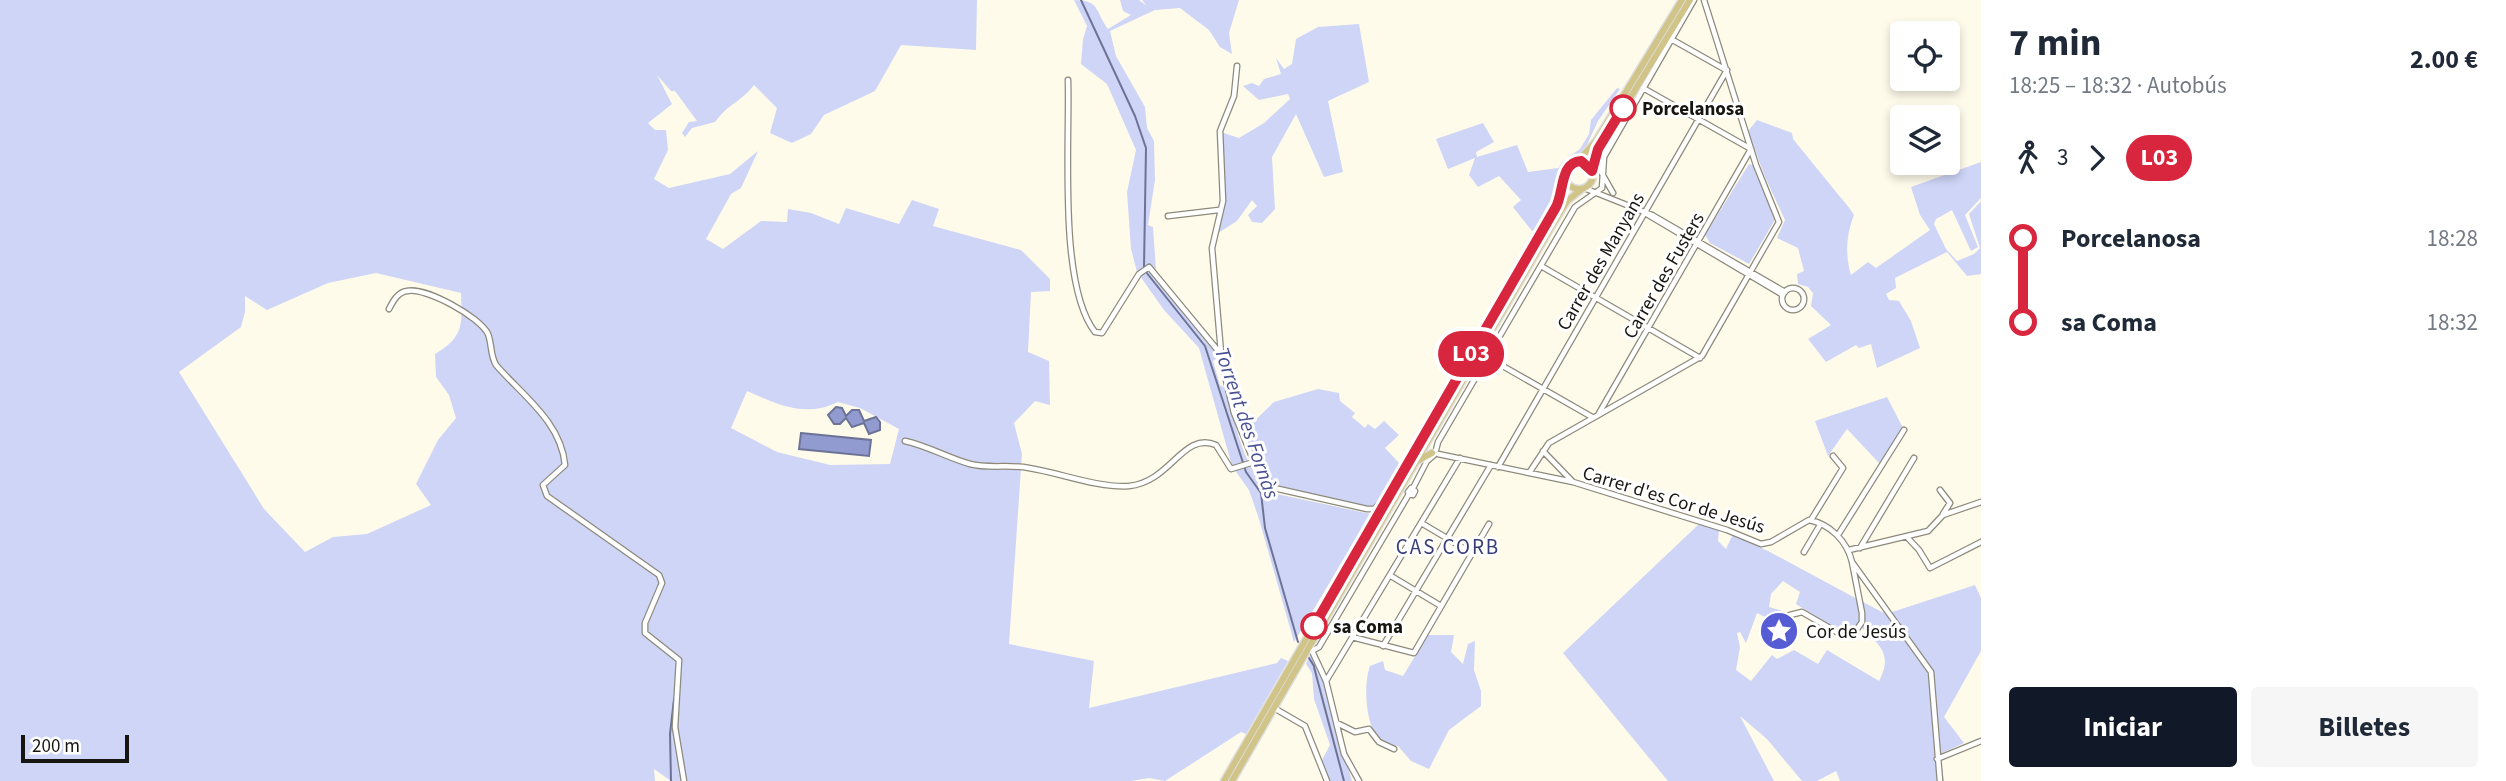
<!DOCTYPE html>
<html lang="es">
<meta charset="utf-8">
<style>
:root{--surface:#fff;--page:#f6f6f7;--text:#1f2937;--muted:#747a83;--accent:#111827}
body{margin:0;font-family:"Source Sans 3",sans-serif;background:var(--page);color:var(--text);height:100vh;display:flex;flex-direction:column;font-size:26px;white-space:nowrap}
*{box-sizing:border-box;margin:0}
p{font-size:23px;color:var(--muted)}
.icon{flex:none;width:38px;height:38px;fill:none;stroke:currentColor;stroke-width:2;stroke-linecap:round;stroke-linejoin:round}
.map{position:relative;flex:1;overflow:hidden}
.sheet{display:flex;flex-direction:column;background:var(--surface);width:525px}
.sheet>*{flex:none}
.badge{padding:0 14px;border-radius:23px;font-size:24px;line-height:46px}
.tools{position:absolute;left:1890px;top:21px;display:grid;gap:14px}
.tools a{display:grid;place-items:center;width:70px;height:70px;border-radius:7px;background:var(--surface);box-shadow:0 4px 10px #0003;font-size:35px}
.scale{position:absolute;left:21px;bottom:18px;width:108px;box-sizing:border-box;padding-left:7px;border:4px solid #171510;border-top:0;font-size:19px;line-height:24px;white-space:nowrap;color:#171510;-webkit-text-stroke:5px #fff;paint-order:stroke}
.map>.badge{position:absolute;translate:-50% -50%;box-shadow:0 0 0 4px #fff}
.legs{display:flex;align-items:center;gap:10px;height:77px;padding:0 28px;font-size:23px}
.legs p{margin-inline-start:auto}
.headline{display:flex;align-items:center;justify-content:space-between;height:119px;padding:0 28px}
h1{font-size:38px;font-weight:700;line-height:52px}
.button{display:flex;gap:14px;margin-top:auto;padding:14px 28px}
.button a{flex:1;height:80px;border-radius:7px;background:var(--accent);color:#fff;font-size:28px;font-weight:700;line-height:80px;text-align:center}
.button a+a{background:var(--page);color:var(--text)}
ul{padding:0 28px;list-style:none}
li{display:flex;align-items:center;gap:24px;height:84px;font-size:26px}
li i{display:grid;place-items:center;width:10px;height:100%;margin:0 9px;background:currentColor}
li i::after{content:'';width:18px;height:18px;margin:-9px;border:5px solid;border-radius:50%;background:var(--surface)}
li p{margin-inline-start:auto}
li:first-child i{background:linear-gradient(#0000 50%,currentColor 0)}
li:last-child i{background:linear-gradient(currentColor 50%,#0000 0)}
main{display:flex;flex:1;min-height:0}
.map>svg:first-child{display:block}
.green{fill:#ced5f7;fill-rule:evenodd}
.water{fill:#929bd0;stroke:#6d7396;stroke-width:2}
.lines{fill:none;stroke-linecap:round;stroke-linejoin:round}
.stream{stroke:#6d7396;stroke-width:2}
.minor-casing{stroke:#8d8a7c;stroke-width:7}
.major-casing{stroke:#dfdede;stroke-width:9}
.minor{stroke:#fff;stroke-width:4.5}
.major{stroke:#d0c488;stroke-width:6}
.line-1-casing{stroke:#fff;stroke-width:16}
.line-1{stroke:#d7263d;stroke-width:10}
.stop-1-dot{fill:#fff;stroke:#d7263d;stroke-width:3.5}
.labels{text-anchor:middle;stroke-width:6;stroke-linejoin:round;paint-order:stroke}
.stop-label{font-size:19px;font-weight:bold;fill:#171510;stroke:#fff;text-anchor:start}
.street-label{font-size:19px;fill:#171510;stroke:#fff}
.poi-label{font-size:19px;fill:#171510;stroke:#fff;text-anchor:start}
.water-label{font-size:21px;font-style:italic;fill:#495093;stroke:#fff}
.neighbourhood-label{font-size:21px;letter-spacing:2px;fill:#363c77;stroke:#fff}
</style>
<main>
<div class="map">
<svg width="1981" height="781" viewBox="0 0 1981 781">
<rect width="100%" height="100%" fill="#fffbeb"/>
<path class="green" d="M 0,0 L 977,0 L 976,50 L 901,45 L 875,91 L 824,115 L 811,134 L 792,143 L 770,133 L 777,108 L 754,85 C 740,103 729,103 715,122 L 692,128 L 685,137 L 682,133 L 689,122 L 697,121 L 675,91 L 671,91 L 657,75 L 672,104 L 648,123 L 655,130 L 666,130 L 668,150 L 654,179 L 669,188 L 730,174 L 758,151 L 741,188 L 731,194 L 706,239 L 723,249 L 761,221 L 787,222 L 788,209 L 811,213 L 839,224 L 846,208 L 899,224 L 912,200 L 939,209 L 933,226 L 1021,250 L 1050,279 L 1050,291 L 1031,292 L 1028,352 L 1049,361 L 1050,405 L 1035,401 L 1014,423 L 1022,454 L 1009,644 L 1094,661 L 1089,708 L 1277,663 L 1281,658 L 1288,661 L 1246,734 L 1241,732 L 1165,781 L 1149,778 L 1131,781 L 671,781 L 654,769 L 655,781 L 0,781 ZM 376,273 L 461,293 C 462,325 464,337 435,354 L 436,377 L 449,395 L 456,418 L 438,440 L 416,484 L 431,505 L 367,534 L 333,537 L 305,552 L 264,509 L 179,372 L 241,327 L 245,312 L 245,296 L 267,310 L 328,283 ZM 747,391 C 779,405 805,418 838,402 L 860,408 L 899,429 L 890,464 L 830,465 L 777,452 L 731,428 Z
M 1074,0 C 1101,0 1095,12 1108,29 L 1131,15 L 1123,11 L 1120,0 L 1139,0 L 1147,6 L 1142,0 L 1239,0 L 1229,33 L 1232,54 L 1220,47 L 1209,30 L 1180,8 L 1155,10 L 1110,31 L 1116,56 L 1145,107 L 1147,128 L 1154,141 L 1155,180 L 1148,225 L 1153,227 L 1156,270 L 1149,264 L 1137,272 L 1131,249 L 1127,192 L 1136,150 L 1107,84 L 1081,64 L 1083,39 L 1087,26 Z
M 1359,24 L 1369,82 L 1328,101 L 1343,172 L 1324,177 L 1296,114 L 1272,157 L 1275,209 L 1262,223 L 1252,222 L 1248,215 L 1257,206 L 1252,200 L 1237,221 L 1215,235 L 1224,202 L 1221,132 L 1239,138 L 1264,123 L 1290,99 L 1288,94 L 1259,100 L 1243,86 L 1252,83 L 1259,86 L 1264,79 L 1281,74 L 1276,58 L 1284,69 L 1292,64 L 1296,39 L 1318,27 Z
M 1617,88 L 1620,89 L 1598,121 L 1585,149 L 1561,169 L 1554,201 L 1537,231 L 1532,231 L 1513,207 L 1521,200 L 1499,176 L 1478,187 L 1469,175 L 1475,158 L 1448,169 L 1436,139 L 1483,123 L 1494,142 L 1476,152 L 1477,157 L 1517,145 L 1528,172 L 1558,168 L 1563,161 L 1580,149 L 1589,134 L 1591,120 Z
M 1757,120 L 1792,133 L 1793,139 L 1850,209 L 1854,215 C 1846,235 1845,255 1851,275 L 1868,262 L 1876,268 L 1930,230 L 1920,215 L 1911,187 L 1981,162 L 1981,198 L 1965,215 L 1978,247 L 1971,251 L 1952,210 L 1936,219 L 1934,224 L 1946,249 L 1957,261 L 1974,254 L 1980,248 L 1969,214 L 1981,201 L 1981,274 L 1967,276 L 1947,252 L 1895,278 L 1896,288 L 1886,294 L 1889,300 L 1899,301 L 1911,321 L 1920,348 L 1877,368 L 1871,344 L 1859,348 L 1856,345 L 1826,362 L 1808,339 L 1831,325 L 1811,306 L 1813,293 L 1808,287 L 1798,284 L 1797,274 L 1804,271 L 1798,248 L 1777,238 L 1785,220 L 1765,177 L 1748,131 Z
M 1749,164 L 1753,165 L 1776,218 L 1749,264 L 1710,243 L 1705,235 Z
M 1149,268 L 1216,349 L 1217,358 L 1213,361 L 1220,385 L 1225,388 C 1236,422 1243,477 1277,494 L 1371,514 L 1294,642 L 1259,519 L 1249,490 L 1232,466 L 1199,348 L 1164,310 L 1140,276 Z
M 1318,389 L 1339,393 L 1340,401 L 1355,413 L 1352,417 L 1365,428 L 1368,424 L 1375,429 L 1384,421 L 1399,435 L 1385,448 L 1400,464 L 1373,509 L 1276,491 C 1256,482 1250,451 1243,432 L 1274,402 Z
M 1887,397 L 1903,428 L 1880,464 L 1847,429 L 1828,456 L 1815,421 Z
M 1699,524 L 1719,529 L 1718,541 L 1726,549 L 1733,534 C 1785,558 1834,588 1886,614 L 1975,585 L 1981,598 L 1981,651 L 1944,717 L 1964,743 L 1940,754 L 1944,781 L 1840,781 L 1836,771 L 1817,781 L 1802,781 L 1767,739 L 1740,716 L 1774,781 L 1668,781 L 1563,653 ZM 1783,581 L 1800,592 L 1796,604 L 1839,631 L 1853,630 L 1859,625 C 1878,644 1894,653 1879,681 L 1827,650 L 1818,664 L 1794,650 L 1777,659 L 1772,655 L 1751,681 L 1736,670 L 1740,647 L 1737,633 L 1740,632 L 1746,643 L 1757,613 L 1777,623 L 1786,612 L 1769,607 L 1771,594 Z
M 1428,635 L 1454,635 L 1451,652 L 1463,664 L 1468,644 L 1475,641 L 1474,670 L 1481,691 L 1481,706 L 1449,730 L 1429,769 L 1411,761 L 1398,746 C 1365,751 1362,687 1370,666 L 1383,661 L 1385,670 L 1403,676 Z
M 1311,652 L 1321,674 L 1352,781 L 1329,781 L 1322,760 L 1330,745 L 1314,699 L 1312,673 L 1306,664 Z"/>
<path class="water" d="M 836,407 L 842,408 L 846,416 L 852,410 L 859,410 L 864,421 L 876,417 L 880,422 L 880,430 L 869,434 L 864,423 L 852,427 L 846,418 L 840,424 L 834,424 L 828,415 Z
M 801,433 L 871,440 L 869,456 L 799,449 Z"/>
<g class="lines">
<path class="stream" d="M 1081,0 L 1135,116 L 1146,148 L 1144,267
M 1146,272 L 1205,346 L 1246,472 L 1261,493 L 1265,528 L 1298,642
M 1309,658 L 1314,666
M 1314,667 L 1344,781
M 671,781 L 670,734 L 674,699"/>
<g class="minor-casing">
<path id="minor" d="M 1671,39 L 1726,70
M 1237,66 L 1234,96 L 1220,131 L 1223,201 L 1212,248 L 1222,364 L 1234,413 L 1254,462 L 1274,488 L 1367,509 L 1374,509 L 1383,501
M 1068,80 C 1070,143 1058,285 1095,332 L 1102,333 L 1139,274 L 1149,267 L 1220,353
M 1597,159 L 1600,170 L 1613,193
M 1584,188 L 1652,215 L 1785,292
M 1645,213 L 1783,295
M 1168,216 L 1219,210
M 1541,266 L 1700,358
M1782 299a11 11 0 1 1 22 0a11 11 0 1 1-22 0Z
M 389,309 C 393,301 398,292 407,291 C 426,287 480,317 488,334 C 492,344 490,355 496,365 C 523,396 561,422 565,465 L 543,485 L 547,496 L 659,575 L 662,583 L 645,623 L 645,633 L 679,660 L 675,727 L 684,781
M 1487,357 L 1592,417
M 1598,415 L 1751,149 L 1643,88
M 905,441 C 928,446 948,458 970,464 C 989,469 1010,464 1029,468 C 1061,473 1097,488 1129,486 C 1171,482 1183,431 1216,445 L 1231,469 L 1254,462
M 1436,450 L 1438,442 L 1575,207 L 1602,188 L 1604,157 L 1694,0
M 1543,451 L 1572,481
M 1438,454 L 1573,482 L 1727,530 L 1761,544 L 1771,542 L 1809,520 C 1830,524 1847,541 1852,562 L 1931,672 L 1940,781
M 1498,467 L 1727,70
M 1529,473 L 1549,443 L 1702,356 L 1779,222 L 1756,165 L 1704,0
M 1411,488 L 1415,491 L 1413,495 L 1408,492 Z
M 1413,488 L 1427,461 L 1434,455
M 1940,490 L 1950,503 L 1943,514
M 1811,520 L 1843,468 L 1833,456
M 1423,524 L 1472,553
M 1838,535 L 1904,430
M 1907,537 L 1919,550 L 1930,568 L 1981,542
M 1860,548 L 1914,458
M 1849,550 L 1928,531 L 1943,515 L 1981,502
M 1804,552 L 1820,525
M 1391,576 L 1441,606
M 1790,615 L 1802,612 L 1840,634 L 1855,632 L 1862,622 L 1862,613 L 1852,562
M 1352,637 L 1414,653 L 1489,524
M 1383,646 L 1491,465
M 1308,649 L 1312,651 L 1319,647 L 1409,494
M 1312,651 L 1326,681 L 1344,754 L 1359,781
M 1326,681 L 1460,458
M 1274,708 L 1305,726 L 1327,781
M 1337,723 L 1355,732 L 1369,729 L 1379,742 L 1394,749
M 1937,759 L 1981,741"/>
</g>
<g class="major-casing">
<path id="major" d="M1565 175a14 14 0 1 1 28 0a14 14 0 1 1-28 0Z
M 1578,161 L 1596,141 L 1682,0
M 1592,171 L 1599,149 L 1690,0
M 1417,461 L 1432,453
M 1224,781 L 1556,207 L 1565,179
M 1232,781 L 1550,229 L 1567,201 L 1582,189"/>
</g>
<use href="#minor" class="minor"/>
<use href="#major" class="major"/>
</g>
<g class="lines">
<g class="line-1-casing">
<path id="line-1" d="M 1314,626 L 1556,207 C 1564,192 1560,162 1581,161 L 1592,171 L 1598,149 L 1623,108"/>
</g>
<use href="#line-1" class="line-1"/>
</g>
<defs>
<g id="sight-disc" transform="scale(2.0125)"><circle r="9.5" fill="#565cd3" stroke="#fff"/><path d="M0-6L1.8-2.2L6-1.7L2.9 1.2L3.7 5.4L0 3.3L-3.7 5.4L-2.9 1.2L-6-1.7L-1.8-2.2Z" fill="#fff"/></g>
</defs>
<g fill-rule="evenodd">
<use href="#sight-disc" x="1779" y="631"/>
</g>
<g class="stop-1-dot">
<circle cx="1623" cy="108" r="12"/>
<circle cx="1314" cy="626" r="12"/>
</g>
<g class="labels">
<g class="stop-label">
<text x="1642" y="115">Porcelanosa</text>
<text x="1333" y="633">sa Coma</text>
</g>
<g class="street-label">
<text transform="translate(1600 261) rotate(-60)" y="7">Carrer des Manyans</text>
<text transform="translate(1663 275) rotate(-60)" y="7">Carrer des Fusters</text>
<text transform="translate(1674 499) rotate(17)" y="7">Carrer d'es Cor de Jesús</text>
</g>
<g class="poi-label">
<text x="1806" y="638">Cor de Jesús</text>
</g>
<g class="water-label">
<text transform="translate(1247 423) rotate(71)" y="7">Torrent des Fornàs</text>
</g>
<g class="neighbourhood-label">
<text x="1448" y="554">CAS CORB</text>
</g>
</g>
</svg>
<div class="tools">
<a><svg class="icon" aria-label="locate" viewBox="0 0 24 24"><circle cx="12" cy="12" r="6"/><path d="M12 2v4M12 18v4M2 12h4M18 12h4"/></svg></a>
<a><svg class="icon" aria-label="layers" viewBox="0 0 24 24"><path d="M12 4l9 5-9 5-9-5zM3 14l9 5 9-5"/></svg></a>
</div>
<div class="scale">200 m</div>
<b class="badge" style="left:1471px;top:354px;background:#d7263d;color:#fff">L03</b>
</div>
<section class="sheet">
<div class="headline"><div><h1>7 min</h1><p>18:25 – 18:32 · Autobús</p></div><b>2.00 €</b></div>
<div class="legs"><svg class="icon" aria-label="walk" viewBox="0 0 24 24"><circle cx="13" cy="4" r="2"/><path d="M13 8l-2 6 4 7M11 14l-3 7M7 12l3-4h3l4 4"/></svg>3<svg class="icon" aria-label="forward" viewBox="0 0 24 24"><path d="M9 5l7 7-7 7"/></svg><b class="badge" style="background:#d7263d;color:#fff">L03</b></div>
<ul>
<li><i style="color:#d7263d"></i><b>Porcelanosa</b><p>18:28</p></li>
<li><i style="color:#d7263d"></i><b>sa Coma</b><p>18:32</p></li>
</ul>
<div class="button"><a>Iniciar</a><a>Billetes</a></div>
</section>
</main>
